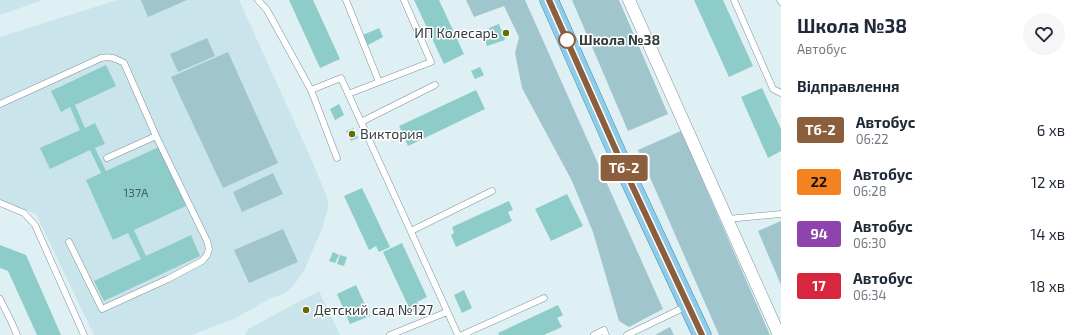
<!DOCTYPE html>
<html lang="uk">
<meta charset="utf-8">
<style>
:root{--surface:#fff;--page:#f6f6f7;--text:#1f2937;--muted:#747a83}
body{margin:0;font-family:"Exo 2",sans-serif;background:var(--page);color:var(--text);height:100vh;display:flex;flex-direction:column;font-size:15px;white-space:nowrap}
*{box-sizing:border-box;margin:0}
p{font-size:13px;color:var(--muted)}
.icon{flex:none;width:22px;height:22px;fill:none;stroke:currentColor;stroke-width:2;stroke-linecap:round;stroke-linejoin:round}
.map{position:relative;flex:1;overflow:hidden}
.side{display:flex;flex-direction:column;background:var(--surface);width:300px}
.side>*{flex:none}
.badge{padding:0 8px;border-radius:3px;font-size:14px;line-height:26px}
.map>.badge{position:absolute;translate:-50% -50%;box-shadow:0 0 0 2px #fff}
h2{padding:0 16px;font-size:15px;line-height:36px}
.round{display:grid;place-items:center;flex:none;width:42px;height:42px;border-radius:21px;background:var(--page)}
.head{display:flex;align-items:center;justify-content:space-between;height:68px;padding:0 16px}
h1{font-size:19px;font-weight:700;line-height:30px}
ul{padding:0;list-style:none}
li{display:flex;align-items:center;gap:12px;height:52px;padding:0 16px}
li div{flex:1}
li b{display:block;font-size:15px}
li em{font-style:normal}
li .badge{min-width:44px;font-weight:700;text-align:center}
main{display:flex;flex:1;min-height:0}
.map>svg:first-child{display:block}
.built{fill:#c9e4ea}
.green{fill:#a0c5cd}
.building{fill:#8eccc9}
.lines{fill:none;stroke-linecap:round;stroke-linejoin:round}
.service-casing{stroke:#819295;stroke-width:7}
.minor-casing{stroke:#819295;stroke-width:13}
.primary-casing{stroke:#3f84a4;stroke-width:19}
.service{stroke:#fff;stroke-width:6}
.minor{stroke:#fff;stroke-width:12}
.primary{stroke:#8fccea;stroke-width:18}
.line-casing{stroke:#fff;stroke-width:9}
.line{stroke:#8b5e3c;stroke-width:6}
.poi-dot{fill:#696905;stroke:#fff;stroke-width:1.5}
.stop-dot{fill:#fff;stroke:#8b5e3c;stroke-width:2}
.labels{text-anchor:middle;stroke-width:3;stroke-linejoin:round;paint-order:stroke}
.number-label{font-size:12px;fill:#4b6060}
.poi-label{font-size:14px;fill:#353c3d;stroke:#fff;text-anchor:start}
.stop-label{font-size:14px;font-weight:bold;fill:#353c3d;stroke:#fff;text-anchor:start}
</style>
<main>
<div class="map">
<svg width="781" height="335" viewBox="0 0 781 335">
<rect width="100%" height="100%" fill="#def0f4"/>
<path class="built" d="M 0,0 L 43,0 L 0,15 Z
M 117,0 L 239,0 L 313,163 L 328,200 L 328,208 L 323,226 L 304,271 L 296,282 L 286,293 L 269,299 L 236,318 L 192,335 L 94,335 L 36,214 L 0,200 L 0,37 Z
M 319,291 L 340,335 L 245,335 L 248,329 Z"/>
<path class="green" d="M 141,0 L 187,0 L 148,17 Z
M 466,0 L 525,0 L 663,309 L 629,327 L 619,321 L 593,232 L 572,181 L 522,88 L 515,53 L 519,37 L 504,6 L 474,17 Z
M 572,0 L 619,0 L 668,114 L 628,131 Z
M 207,38 L 215,56 L 178,72 L 170,54 Z
M 228,52 L 278,163 L 223,188 L 171,77 Z
M 681,131 L 770,335 L 719,335 L 638,150 Z
M 273,173 L 283,194 L 242,212 L 233,192 Z
M 781,221 L 781,285 L 758,231 Z
M 283,229 L 298,262 L 249,283 L 234,250 Z
M 670,327 L 674,335 L 655,335 Z"/>
<path class="building" d="M 289,0 L 313,0 L 340,59 L 320,68 Z
M 414,0 L 439,0 L 464,54 L 444,64 Z
M 694,0 L 723,0 L 753,66 L 729,77 Z
M 499,24 L 501,30 L 508,28 L 510,36 L 504,39 L 505,40 L 487,46 L 484,38 L 492,35 L 489,28 Z
M 379,28 L 383,37 L 368,45 L 363,35 Z
M 106,65 L 116,86 L 75,105 L 85,128 L 95,123 L 105,144 L 95,148 L 106,171 L 159,147 L 186,206 L 134,230 L 146,256 L 191,235 L 200,256 L 104,301 L 94,281 L 141,259 L 128,233 L 113,240 L 86,180 L 101,173 L 90,150 L 50,169 L 40,148 L 80,130 L 70,107 L 61,112 L 51,91 Z
M 480,67 L 484,75 L 475,79 L 471,71 Z
M 762,88 L 781,129 L 781,151 L 768,158 L 741,97 Z
M 476,90 L 485,109 L 408,146 L 399,126 Z
M 339,104 L 344,115 L 335,120 L 330,109 Z
M 353,128 L 358,138 L 351,141 L 346,131 Z
M 362,188 L 390,247 L 379,252 L 376,246 L 369,250 L 344,196 Z
M 567,194 L 583,226 L 551,241 L 535,209 Z
M 509,201 L 513,210 L 508,212 L 512,221 L 456,247 L 451,235 L 454,233 L 452,227 Z
M 402,243 L 427,297 L 417,302 L 420,308 L 411,312 L 383,252 Z
M 0,245 L 26,255 L 61,335 L 37,335 L 8,271 L 0,268 Z
M 333,252 L 339,255 L 335,263 L 329,261 Z
M 340,255 L 347,257 L 344,266 L 337,264 Z
M 356,285 L 370,316 L 350,324 L 337,294 Z
M 464,290 L 472,308 L 462,313 L 454,295 Z
M 558,305 L 563,315 L 557,318 L 562,327 L 544,335 L 499,335 L 498,333 Z"/>
<g class="lines">
<g class="service-casing">
<path id="service" d="M 258,0 L 267,10 L 311,90 L 337,158
M 346,0 L 379,82
M 734,0 L 773,89 L 781,93
M 780,0 L 781,2
M 311,90 L 341,78 L 458,335
M 348,94 L 431,62 L 404,0
M 0,104 L 101,58 C 110,56 115,58 124,63 L 156,136 L 107,158
M 361,122 L 435,85
M 0,203 L 24,213 L 35,225 L 84,335
M 728,219 L 781,214
M 411,231 L 492,191
M 69,242 L 102,309 L 168,279 L 202,261 L 207,255 L 209,249 L 207,241 L 156,136
M 0,299 L 11,321 L 17,335
M 390,335 L 447,312
M 462,335 L 544,298
M 594,335 L 604,330 L 606,335
M 627,335 L 687,306"/>
</g>
<g class="minor-casing">
<path id="minor" d="M 629,0 L 779,335"/>
</g>
<g class="primary-casing">
<path id="primary" d="M 549,0 L 622,164 L 702,335"/>
</g>
<use href="#service" class="service"/>
<use href="#minor" class="minor"/>
<use href="#primary" class="primary"/>
</g>
<g class="lines">
<g class="line-casing">
<path id="line" d="M 549,0 L 622,164 L 702,335"/>
</g>
<use href="#line" class="line"/>
</g>
<g class="poi-dot">
<circle cx="506" cy="33" r="4"/>
<circle cx="352" cy="134" r="4"/>
<circle cx="306" cy="310" r="4"/>
</g>
<circle class="stop-dot" cx="567" cy="40" r="8"/>
<g class="labels">
<g class="number-label">
<text x="136" y="197">137А</text>
</g>
<g class="poi-label">
<text x="498" y="38" text-anchor="end">ИП Колесарь</text>
<text x="360" y="139">Виктория</text>
<text x="314" y="315">Детский сад №127</text>
</g>
<g class="stop-label">
<text x="579" y="45">Школа №38</text>
</g>
</g>
</svg>
<b class="badge" style="left:624px;top:168px;background:#8b5e3c;color:#fff">Тб-2</b>
</div>
<section class="side">
<div class="head"><div><h1>Школа №38</h1><p>Автобус</p></div><a class="round"><svg class="icon" aria-label="heart" viewBox="0 0 24 24"><path d="M12 20l-8-8c-3-5 5-10 8-4 3-6 11-1 8 4z"/></svg></a></div>
<h2>Відправлення</h2>
<ul>
<li><span class="badge" style="background:#8b5e3c;color:#fff">Тб-2</span><div><b>Автобус</b><p>06:22</p></div><em>6 хв</em></li>
<li><span class="badge" style="background:#f58220;color:#111">22</span><div><b>Автобус</b><p>06:28</p></div><em>12 хв</em></li>
<li><span class="badge" style="background:#8e44ad;color:#fff">94</span><div><b>Автобус</b><p>06:30</p></div><em>14 хв</em></li>
<li><span class="badge" style="background:#d7263d;color:#fff">17</span><div><b>Автобус</b><p>06:34</p></div><em>18 хв</em></li>
</ul>
</section>
</main>
